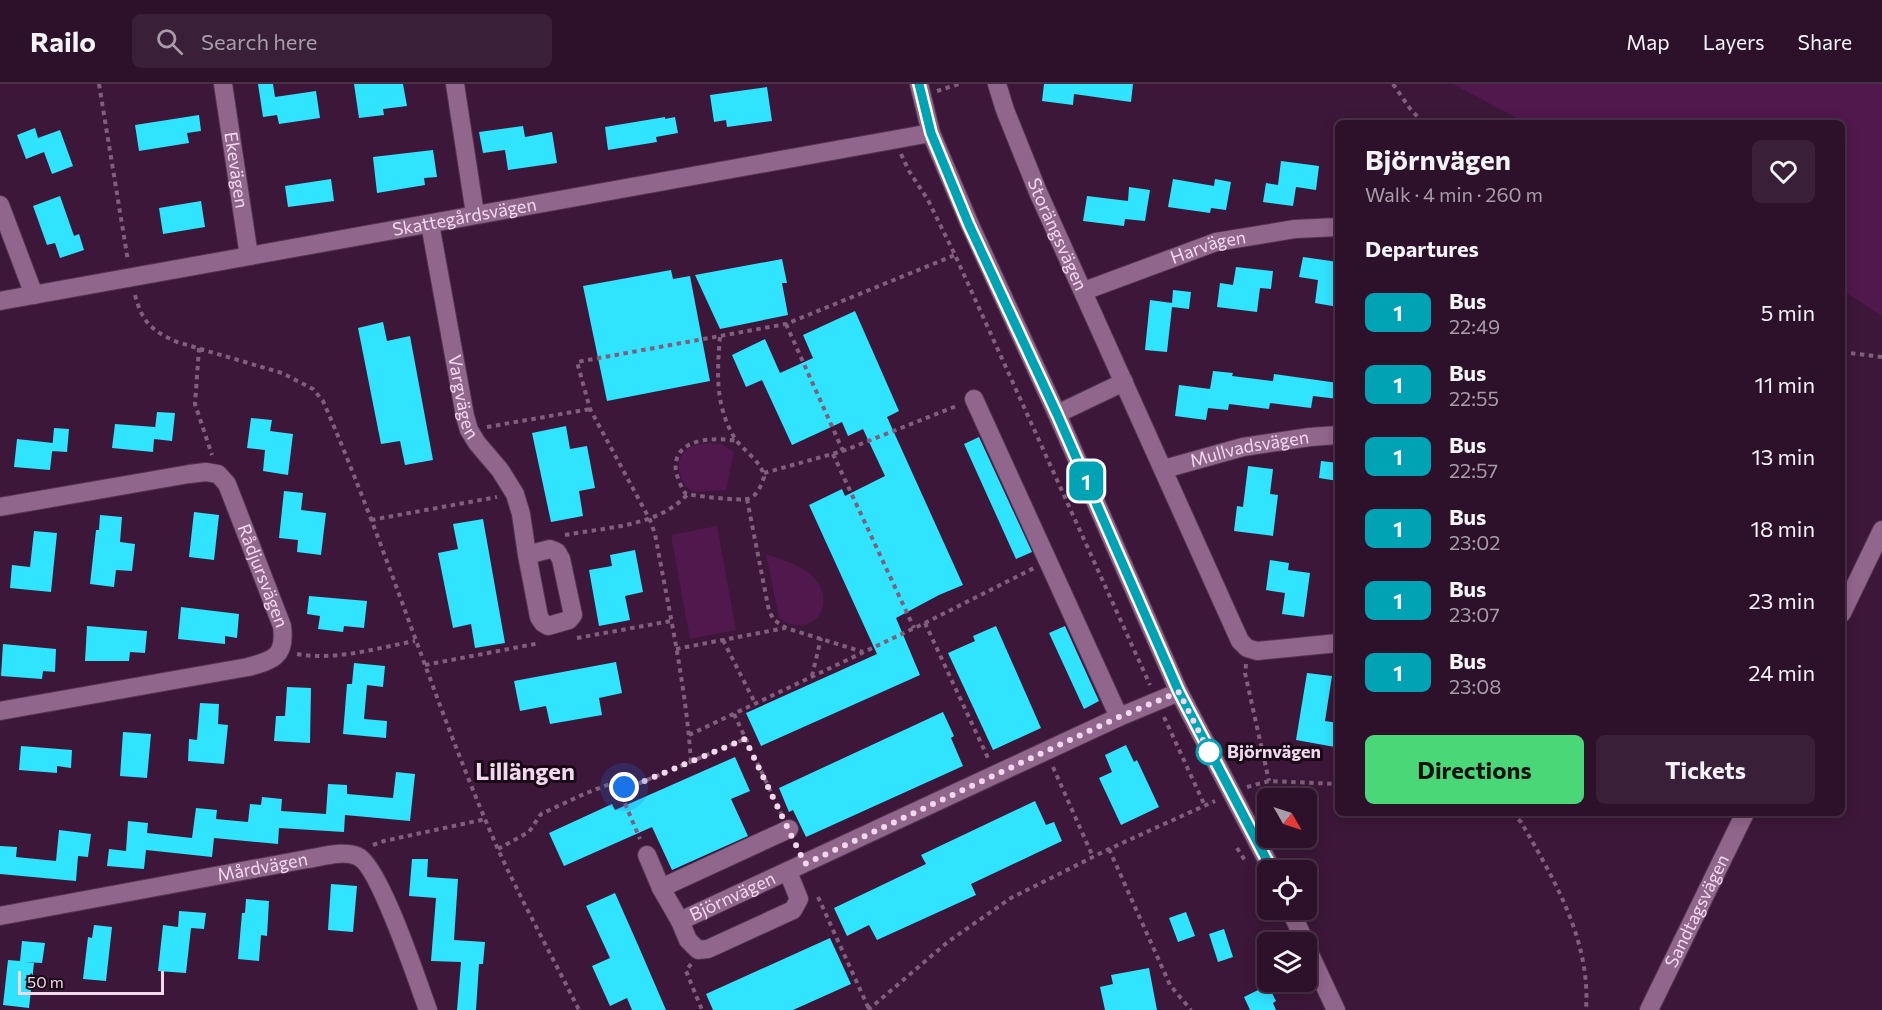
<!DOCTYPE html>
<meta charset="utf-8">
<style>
:root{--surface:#2d112b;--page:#391f37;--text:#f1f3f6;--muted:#a79da9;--line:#483147;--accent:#49d778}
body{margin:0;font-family:Commissioner,sans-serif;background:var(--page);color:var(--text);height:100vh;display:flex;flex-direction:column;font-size:22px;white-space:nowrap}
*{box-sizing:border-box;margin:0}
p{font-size:20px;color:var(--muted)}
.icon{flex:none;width:33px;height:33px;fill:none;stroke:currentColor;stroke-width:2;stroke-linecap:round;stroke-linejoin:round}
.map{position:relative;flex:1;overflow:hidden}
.drawer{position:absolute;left:1335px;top:36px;width:510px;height:696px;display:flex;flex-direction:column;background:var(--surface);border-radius:9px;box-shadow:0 3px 15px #0003,0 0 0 2px var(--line)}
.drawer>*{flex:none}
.badge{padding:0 12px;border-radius:9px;font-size:21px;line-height:39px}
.needle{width:39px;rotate:129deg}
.tools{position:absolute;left:1257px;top:704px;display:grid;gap:12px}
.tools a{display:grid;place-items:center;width:60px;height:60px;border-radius:9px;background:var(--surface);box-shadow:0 3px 15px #0003,0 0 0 2px var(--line);font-size:30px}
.scale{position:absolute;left:18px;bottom:15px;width:146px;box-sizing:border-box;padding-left:6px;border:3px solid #f1d8ed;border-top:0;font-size:16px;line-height:21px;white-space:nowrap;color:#f1d8ed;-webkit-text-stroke:4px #1a0a18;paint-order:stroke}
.you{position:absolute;width:30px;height:30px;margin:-15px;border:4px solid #fff;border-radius:50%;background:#1a73e8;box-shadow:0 0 0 9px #1a73e833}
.map>.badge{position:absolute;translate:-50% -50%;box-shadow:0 0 0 3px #fff}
h2{padding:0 30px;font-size:22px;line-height:54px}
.round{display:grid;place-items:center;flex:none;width:63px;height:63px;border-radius:9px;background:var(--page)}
.headline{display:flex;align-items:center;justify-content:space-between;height:102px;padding:0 30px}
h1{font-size:28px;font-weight:700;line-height:45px}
.action{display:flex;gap:12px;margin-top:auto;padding:12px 30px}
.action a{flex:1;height:69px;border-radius:9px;background:var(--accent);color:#111;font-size:24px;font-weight:700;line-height:69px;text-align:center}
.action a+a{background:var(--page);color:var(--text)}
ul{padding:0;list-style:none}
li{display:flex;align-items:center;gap:18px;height:72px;padding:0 30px}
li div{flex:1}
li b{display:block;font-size:22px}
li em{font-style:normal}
li .badge{min-width:66px;font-weight:700;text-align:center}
header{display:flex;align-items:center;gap:36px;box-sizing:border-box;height:84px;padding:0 30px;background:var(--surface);border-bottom:2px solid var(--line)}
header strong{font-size:28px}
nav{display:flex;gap:33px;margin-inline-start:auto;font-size:21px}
.search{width:420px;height:54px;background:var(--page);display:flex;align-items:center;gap:15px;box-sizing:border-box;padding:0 21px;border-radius:9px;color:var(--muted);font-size:22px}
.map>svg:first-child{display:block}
.green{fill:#50184c}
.building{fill:#30e4ff}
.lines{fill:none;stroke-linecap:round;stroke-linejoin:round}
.minor-casing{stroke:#543551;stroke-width:20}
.path{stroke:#805f7c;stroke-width:4;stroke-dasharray:4.5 4.5;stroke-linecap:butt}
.minor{stroke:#91668c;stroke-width:18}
.line-casing{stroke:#fff;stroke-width:14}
.line{stroke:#00a3b4;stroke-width:9}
.walk{stroke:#f1d8ed;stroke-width:6;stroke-dasharray:0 10.8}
.stop-dot{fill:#fff;stroke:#00a3b4;stroke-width:3}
.labels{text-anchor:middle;stroke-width:6;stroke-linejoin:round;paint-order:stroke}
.street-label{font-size:18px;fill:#f1d8ed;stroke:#1a0a18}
.stop-label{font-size:18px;font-weight:bold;fill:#f1d8ed;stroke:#1a0a18;text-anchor:start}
.district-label{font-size:24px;font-weight:bold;fill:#f1d8ed;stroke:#1a0a18}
</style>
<header>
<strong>Railo</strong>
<div class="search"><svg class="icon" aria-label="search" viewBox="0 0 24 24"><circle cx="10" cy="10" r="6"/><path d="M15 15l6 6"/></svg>Search here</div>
<nav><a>Map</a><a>Layers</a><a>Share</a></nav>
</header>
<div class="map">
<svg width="1882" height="926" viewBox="0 0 1882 926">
<rect width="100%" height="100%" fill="#3c1739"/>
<path class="green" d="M 1453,0 L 1882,0 L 1882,232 L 1842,206 L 1842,39 L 1526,39 Z
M 708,359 L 721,360 L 734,368 L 726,406 L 693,408 C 680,401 673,378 685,367 C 692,361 700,360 708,359 Z
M 717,442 L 736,546 L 690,555 L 671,451 Z
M 766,470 C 781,476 800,480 812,492 C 840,519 812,558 779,534 Z"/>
<path class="building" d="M 258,0 L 273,0 L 275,13 L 316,7 L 320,34 L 279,40 L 277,31 L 263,33 Z
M 354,0 L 403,0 L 407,22 L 383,25 L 384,31 L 359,34 Z
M 1044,0 L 1133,0 L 1131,18 L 1074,10 L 1073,21 L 1042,17 Z
M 767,3 L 772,37 L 727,43 L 726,36 L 714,38 L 710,11 Z
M 199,31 L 201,47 L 187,49 L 189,59 L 139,67 L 135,41 Z
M 665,33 L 665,35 L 675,33 L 678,49 L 656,53 L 657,58 L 608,66 L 605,43 Z
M 523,42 L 525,53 L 552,48 L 557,79 L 508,86 L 505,66 L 483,69 L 479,48 Z
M 35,44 L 38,54 L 60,46 L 73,82 L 52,90 L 44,68 L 26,75 L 17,51 Z
M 433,66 L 437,93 L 424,94 L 425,101 L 377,109 L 373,73 Z
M 1281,77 L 1319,82 L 1316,106 L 1296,103 L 1293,122 L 1263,118 L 1266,99 L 1278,101 Z
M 331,95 L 334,117 L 288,123 L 285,102 Z
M 1173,95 L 1214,102 L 1215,95 L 1231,98 L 1226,126 L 1211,124 L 1210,129 L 1168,123 Z
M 1129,103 L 1150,106 L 1145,137 L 1125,135 L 1124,142 L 1083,137 L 1087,112 L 1128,117 Z
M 60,112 L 74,152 L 79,150 L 84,166 L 60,174 L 55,159 L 47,161 L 33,122 Z
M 201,117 L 205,143 L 163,150 L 159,124 Z
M 1303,173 L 1338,178 L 1338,223 L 1315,219 L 1318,196 L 1299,193 Z
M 782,175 L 787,199 L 782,199 L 788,231 L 720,245 L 695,191 Z
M 1236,183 L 1273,187 L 1271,205 L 1260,204 L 1257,228 L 1217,223 L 1220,199 L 1233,201 Z
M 671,186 L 673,195 L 690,192 L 710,297 L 607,317 L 583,202 Z
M 1173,206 L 1191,208 L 1189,225 L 1172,223 L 1167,268 L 1145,266 L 1150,216 L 1172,219 Z
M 855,227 L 899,327 L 887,333 L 963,501 L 939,511 L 896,534 L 920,591 L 761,662 L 746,629 L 877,570 L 809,421 L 842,405 L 845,412 L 885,392 L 863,345 L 848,352 L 842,338 L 792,361 L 762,296 L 746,303 L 732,271 L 765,255 L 780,289 L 813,274 L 803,251 Z
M 383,238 L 387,257 L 410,252 L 433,376 L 405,381 L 400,357 L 381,360 L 358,244 Z
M 1213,287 L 1233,289 L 1232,292 L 1273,297 L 1274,290 L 1338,299 L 1338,315 L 1313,312 L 1311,324 L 1270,319 L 1269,325 L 1229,320 L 1228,326 L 1208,324 L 1206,336 L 1175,332 L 1179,301 L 1210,305 Z
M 157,328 L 175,329 L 172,357 L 154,355 L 153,368 L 112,364 L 115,340 L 155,343 L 155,345 Z
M 251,334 L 272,336 L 270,347 L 293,350 L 288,391 L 263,387 L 265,366 L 247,364 Z
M 566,342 L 570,365 L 587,362 L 595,404 L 579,407 L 583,432 L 551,438 L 532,349 Z
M 54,344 L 69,345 L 67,368 L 52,367 Z
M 979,353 L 1032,468 L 1016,475 L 964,360 Z
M 17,355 L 53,359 L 50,386 L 14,383 Z
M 1321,377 L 1338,379 L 1338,397 L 1319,394 Z
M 1248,382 L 1273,385 L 1270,410 L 1278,411 L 1273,452 L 1234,447 L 1237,422 L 1243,423 Z
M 284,407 L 303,409 L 301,426 L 326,429 L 321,471 L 297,468 L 298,456 L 279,454 Z
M 194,428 L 219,431 L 214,476 L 189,473 Z
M 100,431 L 122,433 L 120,458 L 135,460 L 132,487 L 116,486 L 114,503 L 90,500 L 96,446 L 99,446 Z
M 483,435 L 505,559 L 475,564 L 471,540 L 453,544 L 438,469 L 458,465 L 453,440 Z
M 34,447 L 57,449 L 51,508 L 10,504 L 12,481 L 30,483 Z
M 635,466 L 643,508 L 625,512 L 630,536 L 599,542 L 589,486 L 612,482 L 610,471 Z
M 1270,476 L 1289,479 L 1288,486 L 1310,489 L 1304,533 L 1282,530 L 1285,509 L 1266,506 Z
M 309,512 L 367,517 L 364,544 L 344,542 L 343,548 L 318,545 L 320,532 L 307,530 Z
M 181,523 L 239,530 L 237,554 L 225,552 L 225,560 L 178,555 Z
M 87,542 L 147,547 L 145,569 L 130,568 L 129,577 L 85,577 Z
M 996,542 L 1041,644 L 993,666 L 948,569 L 975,557 L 973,552 Z
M 1065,542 L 1099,617 L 1084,625 L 1049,549 Z
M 3,560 L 56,565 L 55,588 L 43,587 L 42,595 L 1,592 Z
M 616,578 L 622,609 L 599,614 L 602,631 L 550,640 L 546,622 L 520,627 L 514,597 Z
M 354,579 L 385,582 L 383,603 L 367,601 L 364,635 L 387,637 L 386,654 L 343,650 L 347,600 L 352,600 Z
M 1307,589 L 1332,592 L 1325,637 L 1338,639 L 1335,663 L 1296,656 Z
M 287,603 L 311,604 L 310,659 L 274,657 L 276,632 L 285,632 Z
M 200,619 L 219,620 L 218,640 L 228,641 L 224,680 L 188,677 L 189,655 L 197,656 Z
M 943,628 L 954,652 L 951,654 L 963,682 L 806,753 L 793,726 L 789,728 L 779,704 Z
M 123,648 L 151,650 L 147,694 L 120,692 Z
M 1126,661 L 1134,678 L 1137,676 L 1159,723 L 1121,741 L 1099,694 L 1112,688 L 1105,671 Z
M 21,662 L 72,666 L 71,684 L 57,682 L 57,689 L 19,686 Z
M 735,673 L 750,707 L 731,715 L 748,752 L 672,786 L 652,743 L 564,782 L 549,749 L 612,720 L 615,726 Z
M 396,688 L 415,690 L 410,737 L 345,731 L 344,748 L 279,744 L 278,760 L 214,754 L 212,773 L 146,766 L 144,785 L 107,782 L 109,765 L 126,767 L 128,737 L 148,739 L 147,749 L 192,754 L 196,724 L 217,726 L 216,735 L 248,738 L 250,720 L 261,721 L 262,713 L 282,715 L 281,727 L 326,730 L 328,700 L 347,701 L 347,710 L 393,714 Z
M 1035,717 L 1046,741 L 1054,738 L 1062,757 L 971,800 L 976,811 L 877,856 L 869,841 L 847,852 L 834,824 L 926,780 L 921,771 Z
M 59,746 L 91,750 L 88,773 L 78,772 L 76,797 L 0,790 L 0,762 L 17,763 L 16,773 L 56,777 Z
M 412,775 L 428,775 L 427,793 L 458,795 L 454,856 L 485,858 L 483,880 L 479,880 L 476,926 L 457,926 L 461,878 L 431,877 L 436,814 L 409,812 Z
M 331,800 L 357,802 L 353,848 L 328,846 Z
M 615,809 L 638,861 L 666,926 L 632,926 L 627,914 L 610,922 L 592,882 L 610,874 L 586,822 Z
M 246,815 L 269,817 L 267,852 L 261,851 L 259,877 L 238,875 L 242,829 L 245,829 Z
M 179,827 L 206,829 L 204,845 L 191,844 L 186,889 L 158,887 L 163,841 L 178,843 Z
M 1186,828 L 1195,852 L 1178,858 L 1169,834 Z
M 94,841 L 112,843 L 106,897 L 83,895 L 88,853 L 92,854 Z
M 1224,845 L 1233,873 L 1218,878 L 1209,850 Z
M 830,854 L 851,900 L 793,926 L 713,926 L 706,910 Z
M 22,857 L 45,859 L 42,879 L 24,878 L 34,879 L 29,924 L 3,921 L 8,876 L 20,877 Z
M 1149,884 L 1157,926 L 1105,926 L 1100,903 L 1113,900 L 1111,891 Z
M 1268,901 L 1276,917 L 1273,919 L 1276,926 L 1250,926 L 1244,913 Z"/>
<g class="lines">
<g class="minor-casing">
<g id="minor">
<path id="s1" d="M 223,0 L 249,172"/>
<path d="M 455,0 L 475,130"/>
<path d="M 919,0 L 931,49 L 970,141 L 1057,330 L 1179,608 L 1272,786"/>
<path id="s2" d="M 997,0 L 1005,26 L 1038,108 L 1240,557 L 1247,564 L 1257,567 L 1338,559"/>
<path d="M 0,121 L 34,211"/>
<path id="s3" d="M 430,140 L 465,332 L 469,346 L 477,359 L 500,386 L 515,410 L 521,430 L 527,471 L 539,533 L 543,539 L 548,542 L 569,536 L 573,531 L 561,475 L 557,468 L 550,465 L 527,471"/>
<path id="s4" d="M 1084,207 L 1216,158 L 1295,145 L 1338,143"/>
<path id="s5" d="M 0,217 L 931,49"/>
<path d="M 974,315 L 1119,633"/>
<path d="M 1057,330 L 1124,298"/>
<path id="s6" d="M 1164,385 L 1243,363 L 1310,353 L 1338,351"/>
<path id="s7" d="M 0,423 L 189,390 L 206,388 L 218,390 L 227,400 L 282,542 C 286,572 274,576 248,583 L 0,627"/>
<path d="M 1842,529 L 1882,446"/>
<path d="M 647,771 L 661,804 L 680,837"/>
<path id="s8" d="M 788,788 L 799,815 L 793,826 L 708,865 L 698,866 L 688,856 L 680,837 L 1119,633 L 1179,608"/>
<path d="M 661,804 L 789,745"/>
<path d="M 1290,825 L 1305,858"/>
<path id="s9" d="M 0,832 L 307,775 C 322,773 343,766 357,772 C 379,780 418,899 428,926"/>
<path d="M 1306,862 L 1336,926"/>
<path id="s10" d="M 1649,926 L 1745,729"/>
</g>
</g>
<path class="path" d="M 99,0 L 128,177
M 1393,0 L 1411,26 L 1424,39
M 937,7 L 959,0
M 901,70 L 909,87 L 928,116 L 955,171 L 1150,601
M 135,211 C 142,238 152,247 177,258 L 282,289 L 313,305 L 323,317 C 387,463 433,617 497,763 C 522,818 552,872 579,926
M 786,240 L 843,367
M 720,253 C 717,288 715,321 734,353 C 742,366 762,377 764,393 C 761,402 757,413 747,415 C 741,417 691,412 685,409 C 681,403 678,395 676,388 C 671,353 715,353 737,357
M 199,264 L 195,320 L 212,371
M 1842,268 L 1882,273
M 487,343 L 590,325
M 833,370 L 914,544
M 764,389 L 843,367 L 959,321
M 747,415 L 769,527 L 774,536 L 786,544 L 863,568
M 371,436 L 497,413
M 565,451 C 608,443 656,443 687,411
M 925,539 L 988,674
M 577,554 L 671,537
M 723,556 L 755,619
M 676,565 L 785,544
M 297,570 C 336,577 377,564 415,557
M 1246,580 L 1245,589 L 1269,697
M 425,581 L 540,559
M 812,592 L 821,554
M 734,630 L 781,729
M 1164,633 L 1205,722
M 689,651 L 925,539 L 1034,484
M 691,678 C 686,602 669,526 655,450 L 650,436 L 590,325 L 577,278 L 786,240 L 955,171
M 1053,683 L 1093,773
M 618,703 L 640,755
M 1247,703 L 1269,697 L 1338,700
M 1512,729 L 1521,738 C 1554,795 1591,857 1586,926
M 373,761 L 384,757 L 486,735
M 1237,764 L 1246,778
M 498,765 L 529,748 L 541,730 L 584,710 L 610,700 L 618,703 L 635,701 L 745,655
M 1109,765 L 1170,901 L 1191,926
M 818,813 L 869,925
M 691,880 L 686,887 L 702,926
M 868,926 L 949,857 L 1011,814 L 1109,765 L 1215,717"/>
<use href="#minor" class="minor"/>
</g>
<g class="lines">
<g class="line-casing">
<path id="line" d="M 919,0 L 931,49 L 969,141 L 1057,330 L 1179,608 L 1272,786"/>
</g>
<use href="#line" class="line"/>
<path class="walk" d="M 624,703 L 635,701 L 745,655 L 805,780 L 1119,633 L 1179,608 L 1209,668"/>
</g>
<circle class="stop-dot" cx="1209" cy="668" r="12"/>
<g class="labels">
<g class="street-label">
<text dy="6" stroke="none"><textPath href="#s1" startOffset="87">Ekevägen</textPath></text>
<text dy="6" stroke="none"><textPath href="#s5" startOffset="472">Skattegårdsvägen</textPath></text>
<text dy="6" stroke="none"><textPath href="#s2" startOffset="162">Storängsvägen</textPath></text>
<text dy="6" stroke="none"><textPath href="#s4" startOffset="132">Harvägen</textPath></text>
<text dy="6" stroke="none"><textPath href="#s3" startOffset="176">Vargvägen</textPath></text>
<text dy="6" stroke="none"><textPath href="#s6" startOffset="88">Mullvadsvägen</textPath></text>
<text dy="6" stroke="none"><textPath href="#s7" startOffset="333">Rådjursvägen</textPath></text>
<text dy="6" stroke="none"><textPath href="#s9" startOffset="267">Mårdvägen</textPath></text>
<text dy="6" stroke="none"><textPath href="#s8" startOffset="238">Björnvägen</textPath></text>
<text dy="6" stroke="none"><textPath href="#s10" startOffset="110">Sandtagsvägen</textPath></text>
</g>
<g class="stop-label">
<text x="1227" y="674">Björnvägen</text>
</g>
<g class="district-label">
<text x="525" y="696">Lillängen</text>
</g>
</g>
</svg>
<div class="tools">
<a><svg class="needle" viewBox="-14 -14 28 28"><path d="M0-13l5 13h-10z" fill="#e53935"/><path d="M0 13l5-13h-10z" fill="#a79da9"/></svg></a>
<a><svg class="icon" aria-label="locate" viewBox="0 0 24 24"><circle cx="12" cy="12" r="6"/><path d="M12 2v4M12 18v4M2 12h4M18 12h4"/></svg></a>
<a><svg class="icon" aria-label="layers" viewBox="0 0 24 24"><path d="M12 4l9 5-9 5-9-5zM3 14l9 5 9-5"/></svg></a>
</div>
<div class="scale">50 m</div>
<div class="you" style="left:624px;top:703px"></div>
<b class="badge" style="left:1086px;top:397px;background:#00a3b4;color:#fff">1</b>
<section class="drawer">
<div class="headline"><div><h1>Björnvägen</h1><p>Walk · 4 min · 260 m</p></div><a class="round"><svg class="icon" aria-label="heart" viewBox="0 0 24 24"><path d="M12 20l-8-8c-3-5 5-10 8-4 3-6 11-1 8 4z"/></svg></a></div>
<h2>Departures</h2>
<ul>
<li><span class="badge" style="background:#00a3b4;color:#fff">1</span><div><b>Bus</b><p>22:49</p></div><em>5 min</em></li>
<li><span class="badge" style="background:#00a3b4;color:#fff">1</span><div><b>Bus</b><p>22:55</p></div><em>11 min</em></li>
<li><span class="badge" style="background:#00a3b4;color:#fff">1</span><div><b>Bus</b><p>22:57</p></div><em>13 min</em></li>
<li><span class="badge" style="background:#00a3b4;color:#fff">1</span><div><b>Bus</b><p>23:02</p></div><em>18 min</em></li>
<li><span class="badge" style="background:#00a3b4;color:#fff">1</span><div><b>Bus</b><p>23:07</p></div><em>23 min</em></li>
<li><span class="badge" style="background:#00a3b4;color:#fff">1</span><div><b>Bus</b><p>23:08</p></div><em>24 min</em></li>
</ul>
<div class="action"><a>Directions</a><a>Tickets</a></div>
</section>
</div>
